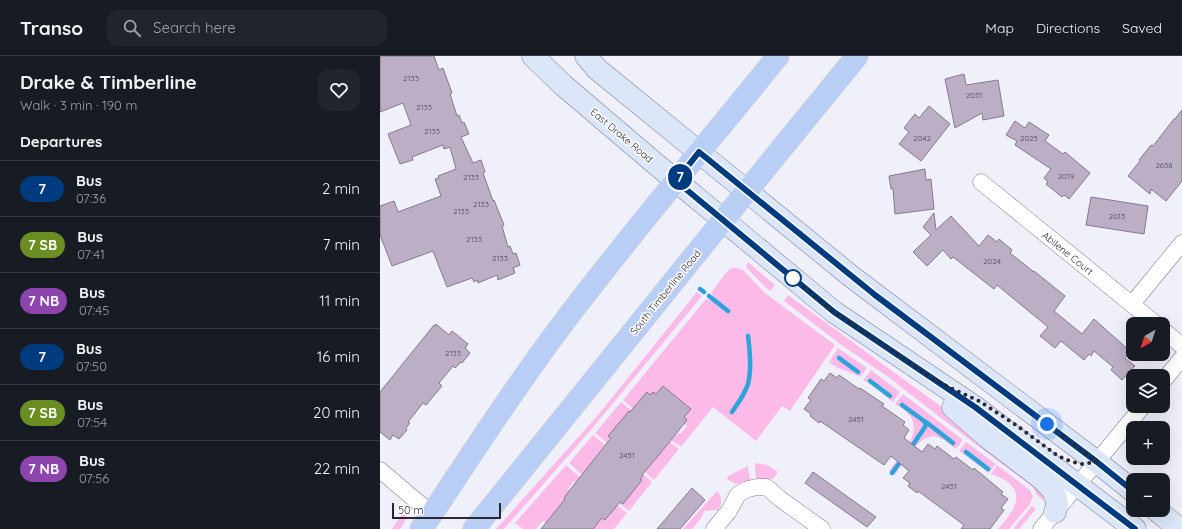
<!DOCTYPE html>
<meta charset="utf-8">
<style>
:root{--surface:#171b24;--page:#20242c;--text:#f1f3f6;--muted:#9ea1a6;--line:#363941}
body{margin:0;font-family:Quicksand,sans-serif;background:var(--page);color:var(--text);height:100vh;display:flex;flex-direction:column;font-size:15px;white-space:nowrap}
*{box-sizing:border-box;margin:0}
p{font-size:13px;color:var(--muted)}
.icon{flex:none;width:22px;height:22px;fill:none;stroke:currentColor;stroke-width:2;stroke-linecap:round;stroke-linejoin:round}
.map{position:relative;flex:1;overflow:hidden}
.drawer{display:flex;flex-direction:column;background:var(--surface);width:380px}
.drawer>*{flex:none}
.badge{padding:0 8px;border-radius:13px;font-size:14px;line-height:26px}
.needle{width:26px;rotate:219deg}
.fabs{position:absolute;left:746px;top:261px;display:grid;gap:8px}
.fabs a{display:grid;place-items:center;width:44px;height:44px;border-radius:8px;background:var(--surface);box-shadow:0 4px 16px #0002;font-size:20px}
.scale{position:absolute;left:12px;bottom:10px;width:109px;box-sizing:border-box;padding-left:4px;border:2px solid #282831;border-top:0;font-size:11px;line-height:14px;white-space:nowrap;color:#282831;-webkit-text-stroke:3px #fff;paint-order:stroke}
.you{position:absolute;width:20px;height:20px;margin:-10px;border:3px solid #fff;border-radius:50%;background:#1a73e8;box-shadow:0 0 0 6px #1a73e833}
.map>.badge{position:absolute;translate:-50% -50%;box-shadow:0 0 0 2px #fff}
h2{padding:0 20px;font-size:15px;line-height:36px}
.round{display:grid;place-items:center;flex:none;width:42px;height:42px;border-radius:12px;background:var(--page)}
.head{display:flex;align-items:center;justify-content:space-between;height:68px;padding:0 20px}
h1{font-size:19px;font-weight:700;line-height:30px}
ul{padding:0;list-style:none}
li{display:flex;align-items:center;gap:12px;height:56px;padding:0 20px;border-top:1px solid var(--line)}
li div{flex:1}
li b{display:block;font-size:15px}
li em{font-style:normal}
li .badge{min-width:44px;font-weight:700;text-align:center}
header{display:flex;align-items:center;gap:24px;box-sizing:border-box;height:56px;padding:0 20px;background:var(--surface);border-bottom:1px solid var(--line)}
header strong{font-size:19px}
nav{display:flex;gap:22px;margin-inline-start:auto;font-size:14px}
.search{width:280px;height:36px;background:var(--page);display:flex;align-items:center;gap:10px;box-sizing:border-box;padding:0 14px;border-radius:12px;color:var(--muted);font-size:15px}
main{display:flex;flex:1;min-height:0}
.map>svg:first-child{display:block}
.green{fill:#fcbae9}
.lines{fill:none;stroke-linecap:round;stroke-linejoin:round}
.stream{stroke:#2ca4db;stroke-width:4.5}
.building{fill:#bcaec5;stroke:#86798e}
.minor-casing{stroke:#7c7c93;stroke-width:17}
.secondary-casing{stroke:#7c7c93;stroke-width:23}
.primary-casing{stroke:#d0d0d2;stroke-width:23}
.minor{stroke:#fff;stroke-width:16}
.secondary{stroke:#dbe7f9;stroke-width:22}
.primary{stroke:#b8cef4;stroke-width:22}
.line-casing{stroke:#fff;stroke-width:9}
.line{stroke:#003b80;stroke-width:6}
.walk{stroke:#282831;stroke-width:4;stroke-dasharray:0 7.2}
.stop-dot{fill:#fff;stroke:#003b80;stroke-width:2}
.labels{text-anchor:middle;stroke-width:3;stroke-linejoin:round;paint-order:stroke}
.number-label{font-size:8px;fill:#4d4a56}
.street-label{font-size:10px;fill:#282831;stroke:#fff}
</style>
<header>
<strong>Transo</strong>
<div class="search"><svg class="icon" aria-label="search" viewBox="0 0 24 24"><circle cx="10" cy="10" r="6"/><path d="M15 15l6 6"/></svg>Search here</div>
<nav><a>Map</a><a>Directions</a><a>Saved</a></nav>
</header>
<main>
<section class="drawer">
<div class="head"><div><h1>Drake &amp; Timberline</h1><p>Walk · 3 min · 190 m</p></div><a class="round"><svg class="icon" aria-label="heart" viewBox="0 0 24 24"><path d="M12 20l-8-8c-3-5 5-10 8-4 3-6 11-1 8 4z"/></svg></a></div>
<h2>Departures</h2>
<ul>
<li><span class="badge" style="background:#003b80;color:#fff">7</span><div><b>Bus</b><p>07:36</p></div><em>2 min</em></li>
<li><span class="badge" style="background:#6b8e23;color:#fff">7 SB</span><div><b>Bus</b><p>07:41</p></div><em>7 min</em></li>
<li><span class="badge" style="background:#8e44ad;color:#fff">7 NB</span><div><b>Bus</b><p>07:45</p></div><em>11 min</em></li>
<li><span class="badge" style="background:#003b80;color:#fff">7</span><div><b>Bus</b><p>07:50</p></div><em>16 min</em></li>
<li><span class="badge" style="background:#6b8e23;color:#fff">7 SB</span><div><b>Bus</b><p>07:54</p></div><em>20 min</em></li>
<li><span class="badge" style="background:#8e44ad;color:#fff">7 NB</span><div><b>Bus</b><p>07:56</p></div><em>22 min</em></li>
</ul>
</section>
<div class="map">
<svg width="802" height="473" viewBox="0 0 802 473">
<rect width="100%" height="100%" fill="#f0f0fb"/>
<path class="green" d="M 368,206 L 395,229 L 390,235 L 384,230 L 366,211 Z
M 351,212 L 357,212 L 363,214 L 385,237 L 455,289 L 410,355 L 402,350 L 376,385 L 333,351 L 301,391 L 290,383 L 291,382 L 293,383 L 298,377 L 300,378 L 307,370 L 304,368 L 307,364 L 304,361 L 311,353 L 283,330 L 276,338 L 273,336 L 270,339 L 267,336 L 253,353 L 243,344 L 326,243 L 332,245 L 347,256 L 349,254 L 334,242 L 331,237 L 345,218 Z
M 317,236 L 322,240 L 210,375 L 124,473 L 116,473 L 218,359 Z
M 408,239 L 563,352 L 638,410 L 641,421 L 645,416 L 658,425 L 664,442 L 663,444 L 657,439 L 653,431 L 557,359 L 507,320 L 460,288 L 404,245 Z
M 458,292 L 487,312 L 480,321 C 470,315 458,314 449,306 Z
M 491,314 L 520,336 L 513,346 L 489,327 L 483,324 Z
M 523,338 L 583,384 L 576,393 C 570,389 564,383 557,381 C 539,377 524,406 515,419 L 509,415 C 526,392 552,368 515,348 Z
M 241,346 L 252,355 L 228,380 L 231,382 L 227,387 L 215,377 Z
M 213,379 L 225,389 L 216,400 L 219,403 L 202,419 L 189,407 Z
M 289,385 L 299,393 L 274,424 L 265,416 Z
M 586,386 L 616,408 L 609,417 L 579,395 Z
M 375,407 L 387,409 L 398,416 L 393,423 L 376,423 Z
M 186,409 L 200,421 L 196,426 L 194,425 L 188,433 L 190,435 L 184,442 L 217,469 L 222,462 L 225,464 L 230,459 L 228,457 L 237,449 L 247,457 L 234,473 L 191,473 L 166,467 L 163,465 L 156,473 L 143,473 L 135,467 Z
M 617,409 L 650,434 L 653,441 L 650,448 L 629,473 L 618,473 C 628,462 645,443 631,429 C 626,423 618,421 611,418 Z
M 368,410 L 370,424 C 359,428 357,430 347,423 L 348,420 Z
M 263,418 L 272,426 L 249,455 L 239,447 L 256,432 L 262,424 L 260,423 Z
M 337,435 C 342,440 343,449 338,454 L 324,455 L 322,461 L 312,473 L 303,473 Z
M 652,450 L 656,453 L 639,473 L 633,473 Z
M 26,452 C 28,461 25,466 20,473 L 12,473 Z"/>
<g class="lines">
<path class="stream" d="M 320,233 L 324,236
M 329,240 L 348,255
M 459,302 L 478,316
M 490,325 L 510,340
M 522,349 L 544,365 L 546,368 L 545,371 L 530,393
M 352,356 C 358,347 365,338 368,328 C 372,313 370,295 368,280
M 546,366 L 573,387
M 586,396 L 608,413
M 512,417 L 523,402"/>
</g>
<path class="building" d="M 0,0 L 54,0 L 59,14 L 63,12 L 72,37 L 70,38 L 77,60 L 79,59 L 82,67 L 84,66 L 89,78 L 81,81 L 93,107 L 101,104 L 105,116 L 103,117 L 113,145 L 114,144 L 124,169 L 122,170 L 128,191 L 130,190 L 133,198 L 136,197 L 140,209 L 133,212 L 135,217 L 118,224 L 117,219 L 98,227 L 98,224 L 94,226 L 92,222 L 67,231 L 53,195 L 12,210 L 0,179 L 0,150 L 14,145 L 18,156 L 61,140 L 55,123 L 59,122 L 58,120 L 76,113 L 70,91 L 64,93 L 63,89 L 32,101 L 33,104 L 20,108 L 8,78 L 31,69 L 23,47 L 0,56 Z
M 584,18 L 586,29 L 618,24 L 624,60 L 603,64 L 602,57 L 575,72 L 565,23 Z
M 549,50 L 570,68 L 541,105 L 519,88 L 529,76 L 524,72 L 535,58 L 539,62 Z
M 802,54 L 802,125 L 786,145 L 771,133 L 770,138 L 748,120 L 760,105 L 759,104 L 771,89 L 773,90 L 794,63 L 795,63 Z
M 635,65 L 645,72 L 649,66 L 669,79 L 665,85 L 683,98 L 685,96 L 710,117 L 689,143 L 684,139 L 682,141 L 666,128 L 668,126 L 664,122 L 671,113 L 635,89 L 637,85 L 626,79 Z
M 545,113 L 546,124 L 551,123 L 554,153 L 515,158 L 513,133 L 511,133 L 509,120 Z
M 711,141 L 768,150 L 764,178 L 706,169 Z
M 554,157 L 556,174 L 571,160 L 599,190 L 608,179 L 617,186 L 619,183 L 632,194 L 630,197 L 654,216 L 654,215 L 685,240 L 674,255 L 702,278 L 714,263 L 751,296 L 745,302 L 755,310 L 742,324 L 731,314 L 733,311 L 714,295 L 711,300 L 709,298 L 704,304 L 681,285 L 675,292 L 660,280 L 668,271 L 617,229 L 614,233 L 573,201 L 571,203 L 563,194 L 547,210 L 533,196 L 551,179 L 543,171 Z
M 56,268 L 69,279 L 72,275 L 88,288 L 85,292 L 90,297 L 82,307 L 81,306 L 75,312 L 73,310 L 59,327 L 62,330 L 46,349 L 43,347 L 28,366 L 30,367 L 26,372 L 27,374 L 19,383 L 13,379 L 10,384 L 0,376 L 0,336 L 54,269 L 55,270 Z
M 450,317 L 457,322 L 459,319 L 479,333 L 480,332 L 504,348 L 502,350 L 525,366 L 523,369 L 529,374 L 524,382 L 542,396 L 548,388 L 555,393 L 557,390 L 574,403 L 576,401 L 593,414 L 594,412 L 623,436 L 621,438 L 628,443 L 621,452 L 624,454 L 610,473 L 581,473 L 584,469 L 538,435 L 537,437 L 528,430 L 530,427 L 523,422 L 529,415 L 511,400 L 504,409 L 440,365 L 439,367 L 430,360 L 431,358 L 424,353 L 431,344 L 428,342 L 441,323 L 444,325 Z
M 283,330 L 311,353 L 304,361 L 307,364 L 292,383 L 262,419 L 263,420 L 260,423 L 262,424 L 243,448 L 240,446 L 225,464 L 222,462 L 213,473 L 161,473 L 185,443 L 184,442 L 189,435 L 231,382 L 228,380 L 249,355 L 250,356 L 267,336 L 270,339 L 273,336 L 276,338 Z
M 433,416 L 496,461 L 487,471 L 425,427 Z
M 312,432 L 325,444 L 300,473 L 277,473 Z"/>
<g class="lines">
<g class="minor-casing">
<path id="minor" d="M 601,126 L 776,268
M 752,248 L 802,187
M 783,274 L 802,290
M 783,325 L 802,302
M 0,414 L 52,458
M 334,473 L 349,455 L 357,440 L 360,437 L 368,433 L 377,431 L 386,431 L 389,433 L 399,442 L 442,473
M 661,473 L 763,350"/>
</g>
<g class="secondary-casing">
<path id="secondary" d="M 153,0 L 183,29 L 271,104 L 454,256 L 595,351 L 755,473
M 206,0 L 217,13 L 472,221 L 717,406 L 753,435
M 573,351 L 607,381 L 661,422 L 672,433 L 676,442 L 677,449 L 675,456
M 776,454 L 800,473"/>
</g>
<g class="primary-casing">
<path id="primary" d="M 41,473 L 52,458 C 99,387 145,316 197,249 C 262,164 331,83 398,0
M 94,473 L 327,184 L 477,0"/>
</g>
<use href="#minor" class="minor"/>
<use href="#secondary" class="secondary"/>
<use href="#primary" class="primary"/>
</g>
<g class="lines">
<g class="line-casing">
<path id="line" d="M 753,435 L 717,406 L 495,239 L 319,96 L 296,125 L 454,256 L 595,351 L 755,473"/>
</g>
<use href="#line" class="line"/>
<path class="walk" d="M 413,222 L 454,256 L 558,326 L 599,345 L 636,369 L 678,400 L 692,406 L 702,408 L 717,406 L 667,368"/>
</g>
<circle class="stop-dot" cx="413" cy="222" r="8"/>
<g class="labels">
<g class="number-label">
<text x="31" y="25">2133</text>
<text x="594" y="42">2031</text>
<text x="44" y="54">2133</text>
<text x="52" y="78">2133</text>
<text x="542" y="85">2042</text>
<text x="649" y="85">2025</text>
<text x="784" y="112">2638</text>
<text x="686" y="123">2019</text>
<text x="91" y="124">2133</text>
<text x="101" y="151">2133</text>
<text x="81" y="158">2133</text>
<text x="737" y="163">2013</text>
<text x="94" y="186">2133</text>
<text x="120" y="205">2133</text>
<text x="612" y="208">2024</text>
<text x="73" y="300">2133</text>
<text x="476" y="366">2451</text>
<text x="247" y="402">2451</text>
<text x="569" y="433">2451</text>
</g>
<g class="street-label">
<text transform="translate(242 79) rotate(40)" y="4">East Drake Road</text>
<text transform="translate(688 197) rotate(39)" y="4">Abilene Court</text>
<text transform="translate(285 236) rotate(-51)" y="4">South Timberline Road</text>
</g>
</g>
</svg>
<div class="fabs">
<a><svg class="needle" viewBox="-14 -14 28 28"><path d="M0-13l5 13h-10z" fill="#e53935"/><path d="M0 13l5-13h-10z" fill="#9ea1a6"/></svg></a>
<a><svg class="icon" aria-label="layers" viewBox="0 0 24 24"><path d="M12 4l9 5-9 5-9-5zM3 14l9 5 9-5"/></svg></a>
<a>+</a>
<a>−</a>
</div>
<div class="scale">50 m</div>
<div class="you" style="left:667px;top:368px"></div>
<b class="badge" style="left:300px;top:121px;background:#003b80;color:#fff">7</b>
</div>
</main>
